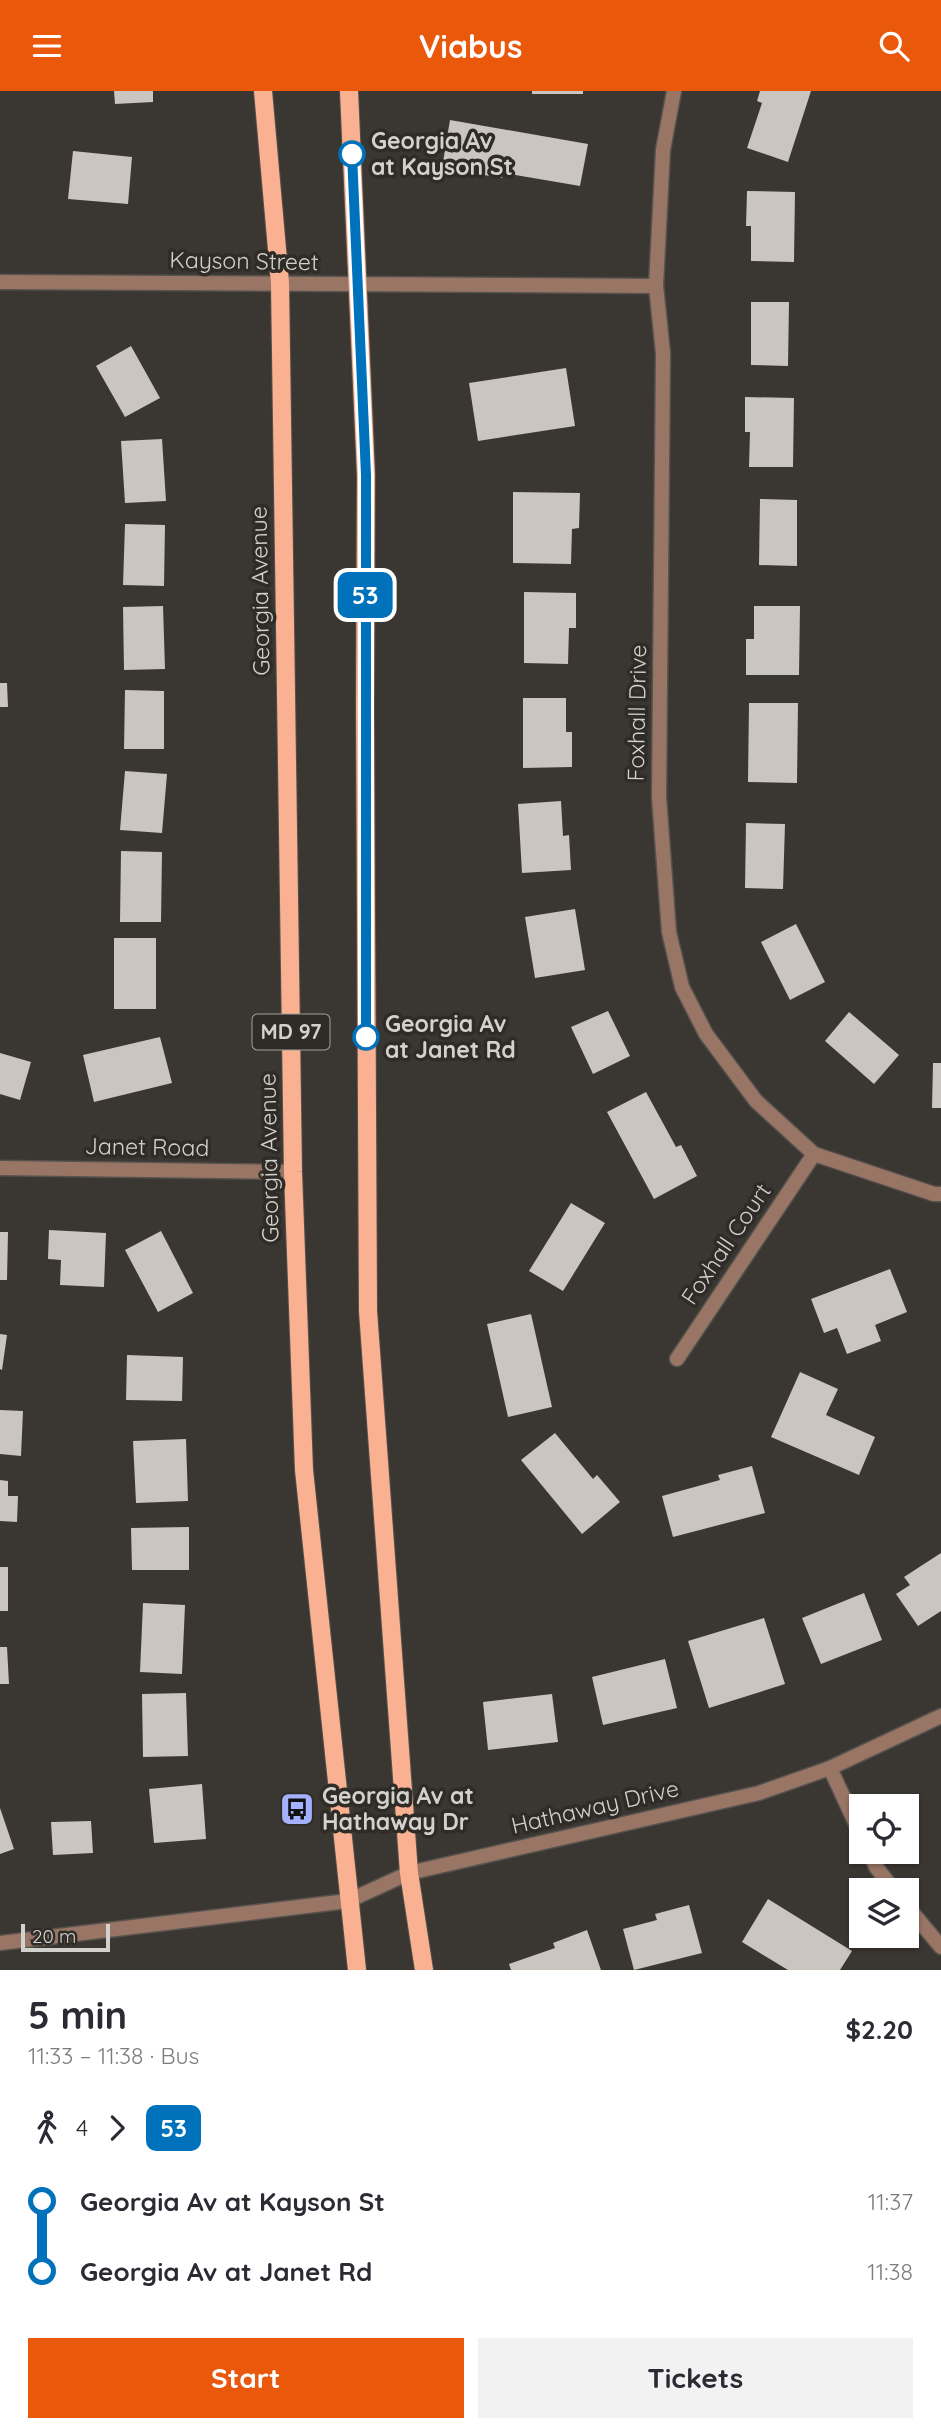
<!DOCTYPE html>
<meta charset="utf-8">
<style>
:root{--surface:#fff;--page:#f2f2f3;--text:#2b2b33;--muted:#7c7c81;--accent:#ea580c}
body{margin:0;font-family:Quicksand,sans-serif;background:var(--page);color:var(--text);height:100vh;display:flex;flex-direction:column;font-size:26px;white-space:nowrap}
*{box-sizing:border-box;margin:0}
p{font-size:23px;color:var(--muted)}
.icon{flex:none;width:38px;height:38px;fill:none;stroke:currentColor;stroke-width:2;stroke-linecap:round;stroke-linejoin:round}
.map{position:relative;height:1879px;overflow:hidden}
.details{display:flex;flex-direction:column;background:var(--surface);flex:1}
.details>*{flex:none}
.badge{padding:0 14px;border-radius:10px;font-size:24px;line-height:46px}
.fabs{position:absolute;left:849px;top:1703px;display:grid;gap:14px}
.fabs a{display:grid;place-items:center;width:70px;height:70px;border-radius:0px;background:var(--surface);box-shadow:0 2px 5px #0004;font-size:35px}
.scale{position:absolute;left:21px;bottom:18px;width:89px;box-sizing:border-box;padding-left:7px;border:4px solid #d3d1cd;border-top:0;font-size:19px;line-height:24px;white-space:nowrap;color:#d3d1cd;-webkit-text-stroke:5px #2f2c27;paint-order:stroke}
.map>.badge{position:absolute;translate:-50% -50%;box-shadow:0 0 0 4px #fff}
.legs{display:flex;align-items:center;gap:10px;height:77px;padding:0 28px;font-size:23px}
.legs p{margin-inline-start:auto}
.overview{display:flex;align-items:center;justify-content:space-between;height:119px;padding:0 28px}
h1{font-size:38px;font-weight:800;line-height:52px}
.button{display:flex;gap:14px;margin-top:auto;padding:14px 28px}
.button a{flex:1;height:80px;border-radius:0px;background:var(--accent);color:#fff;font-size:28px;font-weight:800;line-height:80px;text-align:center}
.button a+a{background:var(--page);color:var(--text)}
ul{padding:0 28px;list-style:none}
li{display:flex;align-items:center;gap:24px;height:70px;font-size:26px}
li i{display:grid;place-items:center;width:10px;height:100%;margin:0 9px;background:currentColor}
li i::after{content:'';width:18px;height:18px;margin:-9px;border:5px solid;border-radius:50%;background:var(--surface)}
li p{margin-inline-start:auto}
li:first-child i{background:linear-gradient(#0000 50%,currentColor 0)}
li:last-child i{background:linear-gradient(currentColor 50%,#0000 0)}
header{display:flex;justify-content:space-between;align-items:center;height:91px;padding:0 28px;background:var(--accent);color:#fff;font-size:32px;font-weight:800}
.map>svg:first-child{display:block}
.building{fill:#cac5bf}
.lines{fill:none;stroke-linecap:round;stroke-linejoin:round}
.minor-casing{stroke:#56524d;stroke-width:17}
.tertiary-casing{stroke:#56524d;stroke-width:17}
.primary-casing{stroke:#56524d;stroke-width:20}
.minor{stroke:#997565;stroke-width:14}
.tertiary{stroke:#997565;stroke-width:14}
.primary{stroke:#fab191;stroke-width:18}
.line-1-casing{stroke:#fff;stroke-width:16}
.line-1{stroke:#0072bc;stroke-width:10}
.stop-1-dot{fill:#fff;stroke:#0072bc;stroke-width:3.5}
.labels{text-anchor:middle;stroke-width:7;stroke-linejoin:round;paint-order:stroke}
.shield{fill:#2f2c27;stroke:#a2a09b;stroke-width:2}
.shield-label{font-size:21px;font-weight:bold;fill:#d3d1cd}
.stop-label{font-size:23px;font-weight:bold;fill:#d3d1cd;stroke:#2f2c27;text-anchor:start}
.street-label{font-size:23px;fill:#d3d1cd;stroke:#2f2c27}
.poi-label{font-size:23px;font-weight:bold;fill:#d3d1cd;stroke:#2f2c27;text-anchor:start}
</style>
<header><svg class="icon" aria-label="menu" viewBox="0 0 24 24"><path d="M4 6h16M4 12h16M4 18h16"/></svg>Viabus<svg class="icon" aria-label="search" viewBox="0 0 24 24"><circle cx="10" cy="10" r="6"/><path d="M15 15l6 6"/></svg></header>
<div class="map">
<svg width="941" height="1879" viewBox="0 0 941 1879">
<rect width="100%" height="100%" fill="#3a3631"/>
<path class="building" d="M 114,0 L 153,0 L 153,11 L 115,13 Z
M 532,0 L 583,0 L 583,3 L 532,3 Z
M 760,0 L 811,0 L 788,71 L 747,57 L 762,12 L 757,10 Z
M 450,29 L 588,53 L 580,95 L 503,82 L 502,87 L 442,77 Z
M 73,60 L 132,66 L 128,113 L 68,108 Z
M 747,100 L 795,101 L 794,171 L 751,170 L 751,135 L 746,135 Z
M 751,211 L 789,211 L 788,275 L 751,274 Z
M 131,255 L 160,307 L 125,326 L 96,275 Z
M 566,277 L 575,335 L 478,350 L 469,292 Z
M 745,306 L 794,307 L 793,376 L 749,376 L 750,341 L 745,341 Z
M 162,348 L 166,410 L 125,412 L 121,350 Z
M 513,401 L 580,402 L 579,437 L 572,438 L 571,473 L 513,472 Z
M 760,408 L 797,409 L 797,475 L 759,474 Z
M 125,433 L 165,434 L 164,495 L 123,494 Z
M 524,501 L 576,502 L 576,537 L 569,537 L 568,573 L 524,572 Z
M 163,515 L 165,578 L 124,579 L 123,516 Z
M 754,515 L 800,515 L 799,584 L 746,584 L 746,548 L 754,548 Z
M 0,592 L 7,592 L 8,616 L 0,616 Z
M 125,599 L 164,600 L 164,658 L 124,658 Z
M 523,607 L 566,607 L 566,641 L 572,641 L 572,676 L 523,677 Z
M 749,612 L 798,612 L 797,692 L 748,691 Z
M 125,680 L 167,683 L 162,742 L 120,739 Z
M 561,710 L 563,745 L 569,744 L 571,779 L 522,782 L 518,713 Z
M 746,732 L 785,733 L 783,798 L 745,797 Z
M 121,760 L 162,761 L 161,831 L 120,831 Z
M 575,818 L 585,879 L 535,887 L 525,826 Z
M 796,833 L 825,891 L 790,909 L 761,851 Z
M 114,847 L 156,847 L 156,918 L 114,918 Z
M 608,920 L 630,965 L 593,983 L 571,936 Z
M 849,921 L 899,964 L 874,993 L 825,950 Z
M 160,946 L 172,992 L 94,1011 L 83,964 Z
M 0,962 L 31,971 L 20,1009 L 0,1003 Z
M 933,972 L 941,972 L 941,1017 L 932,1017 Z
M 646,1001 L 676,1056 L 681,1054 L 697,1085 L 654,1108 L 607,1021 Z
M 571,1112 L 605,1132 L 563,1200 L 529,1180 Z
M 49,1139 L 106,1142 L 104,1196 L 60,1194 L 61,1169 L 48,1168 Z
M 161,1140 L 193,1202 L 158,1221 L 125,1159 Z
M 0,1141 L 8,1141 L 7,1189 L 0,1189 Z
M 890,1178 L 907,1221 L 875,1234 L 881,1250 L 847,1263 L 837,1237 L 824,1242 L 811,1208 Z
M 531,1223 L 552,1316 L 508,1326 L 487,1233 Z
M 0,1243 L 7,1244 L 2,1279 L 0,1278 Z
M 127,1264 L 183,1266 L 182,1310 L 126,1309 Z
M 800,1281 L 838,1298 L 826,1324 L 875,1346 L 859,1384 L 771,1346 Z
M 0,1319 L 23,1320 L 21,1365 L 0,1363 Z
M 555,1342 L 593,1388 L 597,1384 L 620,1411 L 582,1443 L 521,1369 Z
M 186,1348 L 188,1410 L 136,1412 L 133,1350 Z
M 752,1375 L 765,1422 L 673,1446 L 662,1405 L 720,1389 L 718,1384 Z
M 0,1389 L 8,1390 L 8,1405 L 18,1405 L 17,1431 L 0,1430 Z
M 189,1436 L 189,1479 L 132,1479 L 131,1437 Z
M 941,1462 L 941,1520 L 918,1535 L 896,1503 L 910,1494 L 904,1486 Z
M 0,1476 L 8,1476 L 8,1520 L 0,1520 Z
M 864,1502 L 882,1549 L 821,1573 L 802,1527 Z
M 143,1512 L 185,1514 L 182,1583 L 140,1581 Z
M 764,1527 L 785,1593 L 709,1617 L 688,1550 Z
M 0,1556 L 7,1556 L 9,1593 L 0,1593 Z
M 665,1568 L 677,1617 L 603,1634 L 592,1586 Z
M 186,1602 L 188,1665 L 143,1666 L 142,1603 Z
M 552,1603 L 558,1651 L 488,1659 L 483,1611 Z
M 202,1693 L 206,1748 L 154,1752 L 149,1698 Z
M 0,1717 L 14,1758 L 0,1763 Z
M 91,1730 L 93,1762 L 53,1764 L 51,1731 Z
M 768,1808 L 852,1860 L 840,1879 L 788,1879 L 742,1851 Z
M 689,1814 L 702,1862 L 634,1879 L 623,1838 L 657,1829 L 655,1823 Z
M 587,1839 L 601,1879 L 511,1879 L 509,1873 L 555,1857 L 553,1852 Z"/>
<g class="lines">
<g class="minor-casing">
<path id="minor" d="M 674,0 L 663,59 L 656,195 L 663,262 L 659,706 L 669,841 L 682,896 L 706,943 L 756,1010 L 814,1063 L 934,1103 L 941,1103
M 0,191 L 656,195
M 0,1077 L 293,1081
M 677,1268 L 814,1063
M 830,1677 L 861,1744
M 869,1760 L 876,1776 L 894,1799
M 906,1814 L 941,1856"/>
</g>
<g class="tertiary-casing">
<path id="tertiary" d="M 0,1852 L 348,1810 L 409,1782 L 759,1702 L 830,1677 L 941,1625"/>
</g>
<g class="primary-casing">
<path id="primary" d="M 263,0 L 280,192 L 293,1081 L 304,1379 L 357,1879
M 349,0 L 366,384 L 365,617 L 368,1220 L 409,1782 L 424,1879"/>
</g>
<use href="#minor" class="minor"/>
<use href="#tertiary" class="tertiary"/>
<use href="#primary" class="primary"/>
</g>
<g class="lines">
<g class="line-1-casing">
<path id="line-1" d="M 352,63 L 366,384 L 366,946"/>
</g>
<use href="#line-1" class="line-1"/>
</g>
<defs>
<g id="bus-square" transform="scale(1.75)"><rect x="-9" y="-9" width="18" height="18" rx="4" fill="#a4b1fc" stroke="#2f2c27"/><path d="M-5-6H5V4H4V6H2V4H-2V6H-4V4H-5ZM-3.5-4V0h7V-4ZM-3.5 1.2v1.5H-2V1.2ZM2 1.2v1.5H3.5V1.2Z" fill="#111"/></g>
</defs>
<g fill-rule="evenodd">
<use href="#bus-square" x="297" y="1718"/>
</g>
<g class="stop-1-dot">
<circle cx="352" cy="63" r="12"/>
<circle cx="366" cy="946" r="12"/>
</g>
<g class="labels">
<rect class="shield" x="252.5" y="923.5" width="77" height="35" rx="5"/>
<g class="shield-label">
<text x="291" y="948">MD 97</text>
</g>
<g class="stop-label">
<text x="371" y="58">Georgia Av<tspan x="371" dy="26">at Kayson St</tspan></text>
<text x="385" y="941">Georgia Av<tspan x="385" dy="26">at Janet Rd</tspan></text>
</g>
<g class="street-label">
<text transform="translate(244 170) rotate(1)" y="8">Kayson Street</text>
<text transform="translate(260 500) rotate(-91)" y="8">Georgia Avenue</text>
<text transform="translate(637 622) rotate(-89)" y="8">Foxhall Drive</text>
<text transform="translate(147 1056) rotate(1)" y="8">Janet Road</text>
<text transform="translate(269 1067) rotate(-91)" y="8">Georgia Avenue</text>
<text transform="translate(726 1153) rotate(-56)" y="8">Foxhall Court</text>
<text transform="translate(595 1716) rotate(-13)" y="8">Hathaway Drive</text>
</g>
<g class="poi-label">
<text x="322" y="1713">Georgia Av at<tspan x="322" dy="26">Hathaway Dr</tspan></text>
</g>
</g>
</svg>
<div class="fabs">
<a><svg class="icon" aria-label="locate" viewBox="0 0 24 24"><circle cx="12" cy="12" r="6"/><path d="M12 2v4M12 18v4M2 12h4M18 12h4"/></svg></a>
<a><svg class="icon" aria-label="layers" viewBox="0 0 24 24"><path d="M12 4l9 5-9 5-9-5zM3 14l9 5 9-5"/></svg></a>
</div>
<div class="scale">20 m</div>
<b class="badge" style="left:365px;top:504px;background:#0072bc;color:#fff">53</b>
</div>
<section class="details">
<div class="overview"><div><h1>5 min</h1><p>11:33 – 11:38 · Bus</p></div><b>$2.20</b></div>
<div class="legs"><svg class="icon" aria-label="walk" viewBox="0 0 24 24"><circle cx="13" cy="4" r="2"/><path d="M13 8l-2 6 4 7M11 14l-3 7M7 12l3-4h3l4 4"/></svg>4<svg class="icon" aria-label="forward" viewBox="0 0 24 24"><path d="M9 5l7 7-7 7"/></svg><b class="badge" style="background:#0072bc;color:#fff">53</b></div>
<ul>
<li><i style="color:#0072bc"></i><b>Georgia Av at Kayson St</b><p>11:37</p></li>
<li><i style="color:#0072bc"></i><b>Georgia Av at Janet Rd</b><p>11:38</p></li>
</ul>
<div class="button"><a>Start</a><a>Tickets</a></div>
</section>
